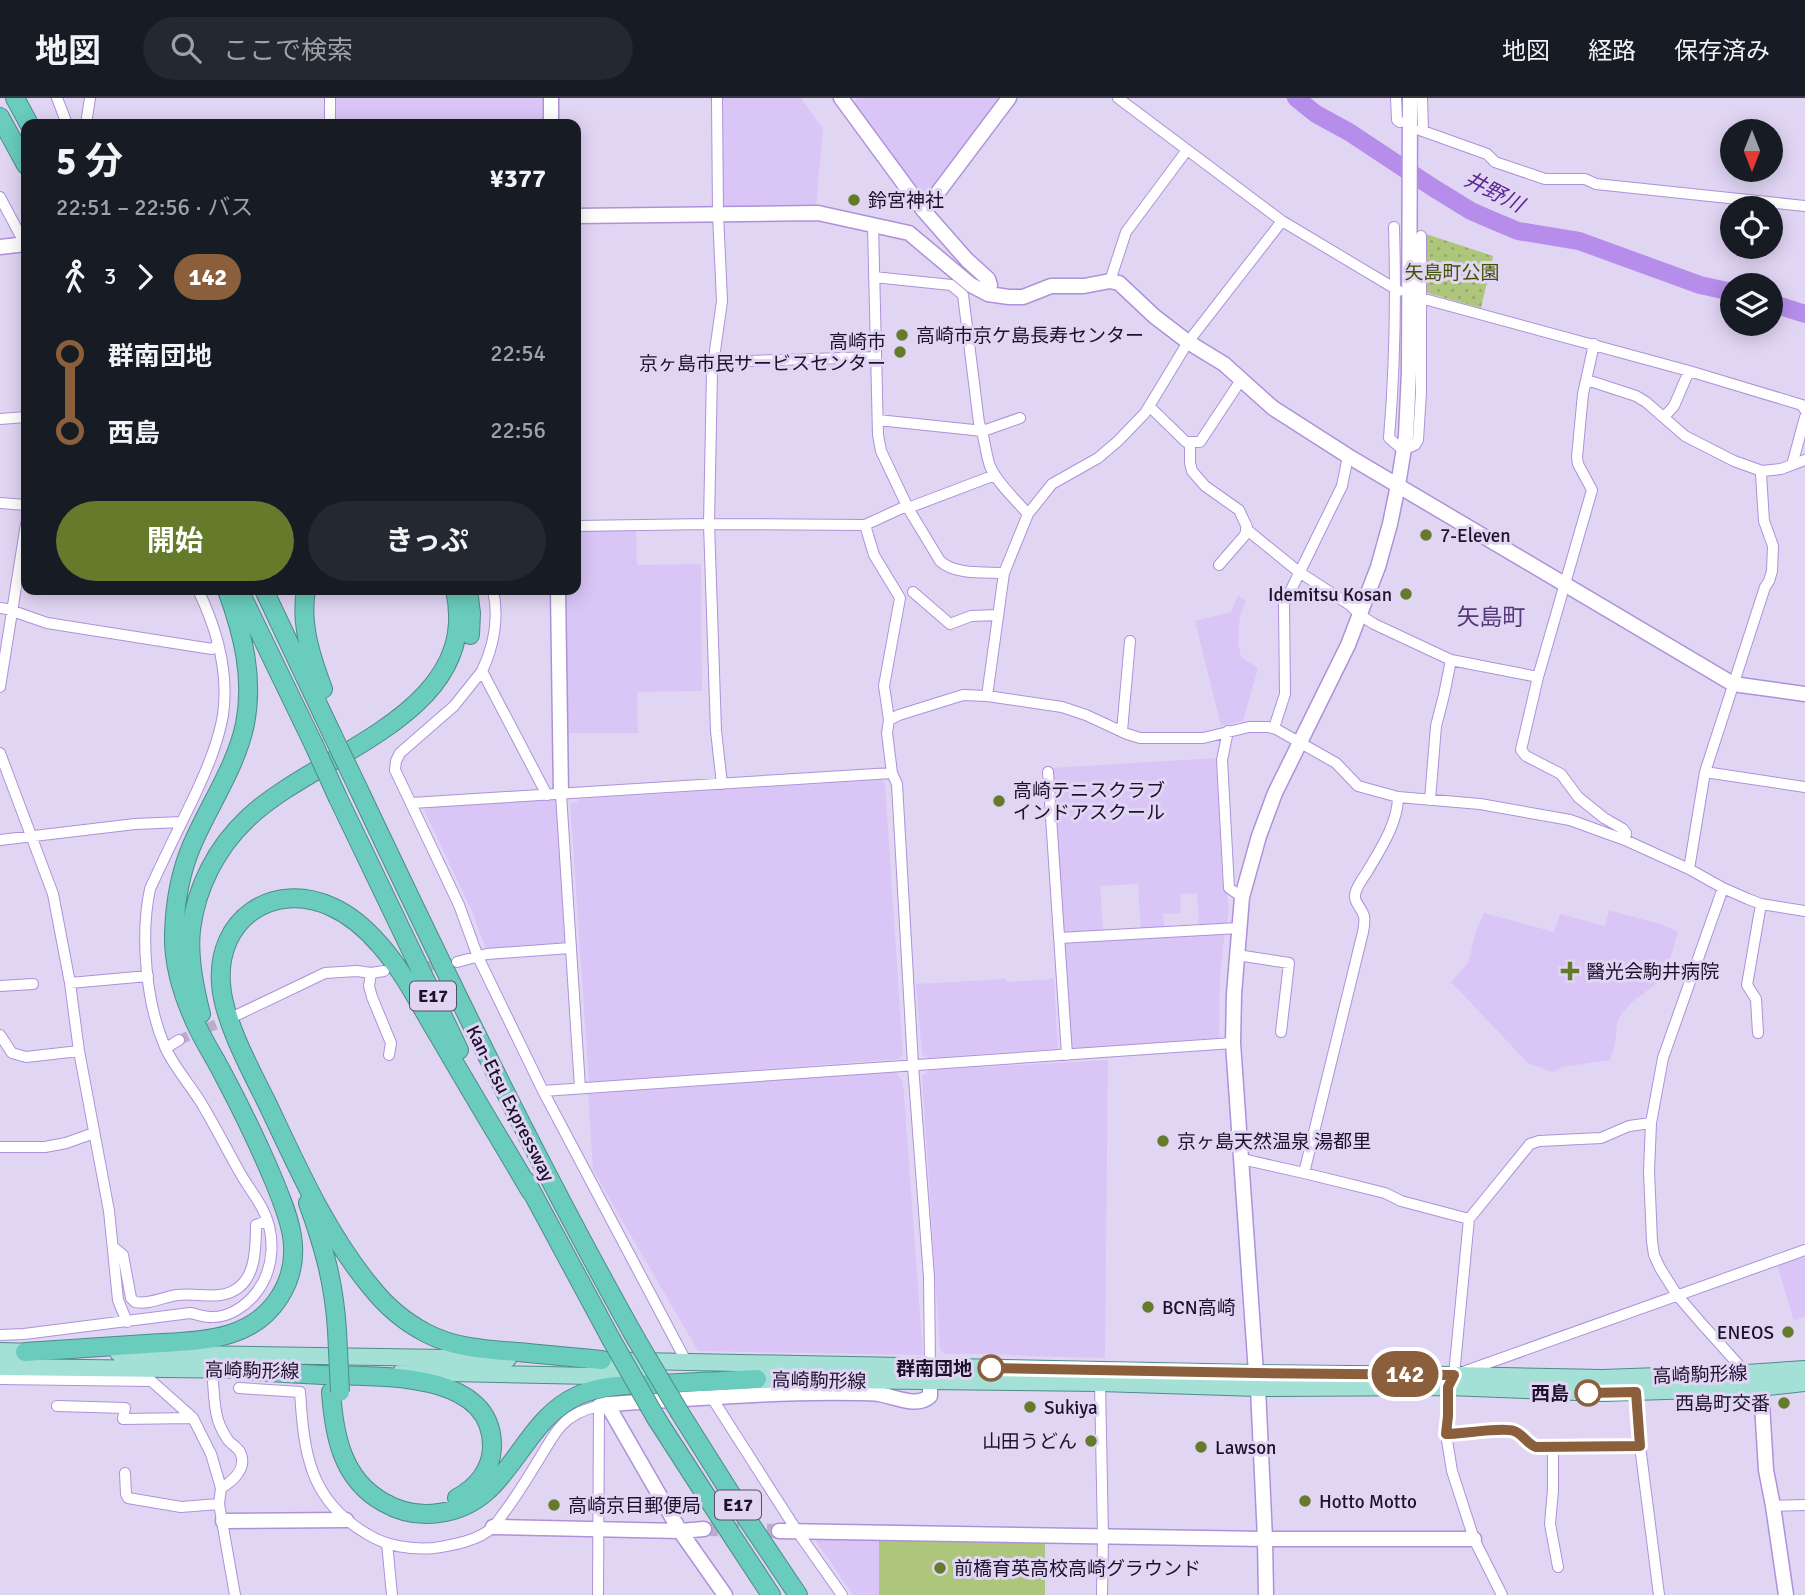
<!DOCTYPE html>
<html lang="ja">
<meta charset="utf-8">
<style>
:root{--surface:#171b24;--page:#242831;--text:#f1f3f6;--muted:#9ea1a6;--line:#363941;--accent:#657a2b}
body{margin:0;font-family:Signika,"Noto Sans JP",sans-serif;background:var(--page);color:var(--text);height:100vh;display:flex;flex-direction:column;font-size:26px;white-space:nowrap}
*{box-sizing:border-box;margin:0}
p{font-size:23px;color:var(--muted)}
.icon{flex:none;width:38px;height:38px;fill:none;stroke:currentColor;stroke-width:2;stroke-linecap:round;stroke-linejoin:round}
.map{position:relative;flex:1;overflow:hidden}
.sheet{position:absolute;left:21px;top:21px;width:560px;height:476px;display:flex;flex-direction:column;background:var(--surface);border-radius:14px;box-shadow:0 4px 18px #0003}
.sheet>*{flex:none}
.badge{padding:0 14px;border-radius:23px;font-size:24px;line-height:46px}
.needle{width:46px;rotate:180deg}
.tools{position:absolute;left:1720px;top:21px;display:grid;gap:14px}
.tools a{display:grid;place-items:center;width:63px;height:63px;border-radius:50%;background:var(--surface);box-shadow:0 4px 18px #0003;font-size:35px}
.map>.badge{position:absolute;translate:-50% -50%;box-shadow:0 0 0 4px #fff}
.legs{display:flex;align-items:center;gap:10px;height:77px;padding:0 35px;font-size:23px}
.legs p{margin-inline-start:auto}
.headline{display:flex;align-items:center;justify-content:space-between;height:119px;padding:0 35px}
h1{font-size:38px;font-weight:700;line-height:52px}
.cta{display:flex;gap:14px;margin-top:auto;padding:14px 35px}
.cta a{flex:1;height:80px;border-radius:42px;background:var(--accent);color:#fff;font-size:28px;font-weight:700;line-height:80px;text-align:center}
.cta a+a{background:var(--page);color:var(--text)}
ul{padding:0 35px;list-style:none}
li{display:flex;align-items:center;gap:24px;height:77px;font-size:26px}
li i{display:grid;place-items:center;width:10px;height:100%;margin:0 9px;background:currentColor}
li i::after{content:'';width:18px;height:18px;margin:-9px;border:5px solid;border-radius:50%;background:var(--surface)}
li p{margin-inline-start:auto}
li:first-child i{background:linear-gradient(#0000 50%,currentColor 0)}
li:last-child i{background:linear-gradient(currentColor 50%,#0000 0)}
header{display:flex;align-items:center;gap:42px;box-sizing:border-box;height:98px;padding:0 35px;background:var(--surface);border-bottom:2px solid var(--line)}
header strong{font-size:33px}
nav{display:flex;gap:38px;margin-inline-start:auto;font-size:24px}
.search{width:490px;height:63px;background:var(--page);display:flex;align-items:center;gap:18px;box-sizing:border-box;padding:0 24px;border-radius:38px;color:var(--muted);font-size:26px}
.map>svg:first-child{display:block}
.built{fill:#d9c6f7}
.grass{fill:#aec67c}
.park{fill:url(#park-dots)}
.lines{fill:none;stroke-linecap:round;stroke-linejoin:round}
.river{stroke:#b68dea;stroke-width:18}
.street-tunnel{stroke:#baaecc;stroke-width:10;stroke-dasharray:10 5;stroke-linecap:butt}
.secondary-tunnel{stroke:#baaecc;stroke-width:14;stroke-dasharray:14 7;stroke-linecap:butt}
.street-casing{stroke:#af91d9;stroke-width:12}
.secondary-casing{stroke:#af91d9;stroke-width:17}
.primary-casing{stroke:#4e8b8a;stroke-width:18}
.highway-casing{stroke:#4e8b8a;stroke-width:20}
.street{stroke:#fff;stroke-width:10}
.secondary{stroke:#fff;stroke-width:14}
.primary{stroke:#a5e0d7;stroke-width:16}
.highway{stroke:#69ccbd;stroke-width:18}
.highway-bridge-casing{stroke:#4e8b8a;stroke-width:20;stroke-linecap:butt}
.highway-bridge{stroke:#69ccbd;stroke-width:18}
.line-1-casing{stroke:#fff;stroke-width:16}
.line-1{stroke:#8b5e3c;stroke-width:10}
.poi-dot{fill:#657a2b;stroke:#e1d5f4;stroke-width:2.5}
.stop-1-dot{fill:#fff;stroke:#8b5e3c;stroke-width:3.5}
.labels{text-anchor:middle;stroke-width:6;stroke-linejoin:round;paint-order:stroke}
.shield{fill:#e1d5f4;stroke:#584c68;stroke-width:2}
.shield-label{font-size:18px;font-weight:bold;fill:#1d112c}
.poi-label{font-size:19px;fill:#1d112c;stroke:#e1d5f4;text-anchor:start}
.park-label{font-size:19px;fill:#405201;stroke:#e1d5f4}
.street-label{font-size:19px;fill:#1d112c;stroke:#e1d5f4}
.stop-label{font-size:19px;font-weight:bold;fill:#1d112c;stroke:#e1d5f4;text-anchor:end}
.water-label{font-size:21px;font-style:italic;fill:#5d2691;stroke:#e1d5f4}
.quarter-label{font-size:23px;fill:#563979;stroke:#e1d5f4}
</style>
<header>
<strong>地図</strong>
<div class="search"><svg class="icon" aria-label="search" viewBox="0 0 24 24"><circle cx="10" cy="10" r="6"/><path d="M15 15l6 6"/></svg>ここで検索</div>
<nav><a>地図</a><a>経路</a><a>保存済み</a></nav>
</header>
<div class="map">
<svg width="1805" height="1497" viewBox="0 0 1805 1497">
<defs>
<pattern id="park-dots" width="8" height="8" patternUnits="userSpaceOnUse" patternTransform="scale(1.75)"><rect width="8" height="8" fill="#aec67c"/><path d="M2 2h.1M6 6h.1" fill="none" stroke="#95a96b" stroke-width="1.8" stroke-linecap="round"/></pattern>
</defs>
<rect width="100%" height="100%" fill="#e1d5f4"/>
<path class="built" d="M 334,0 L 542,0 L 542,26 L 334,26 Z
M 720,0 L 801,0 L 823,31 L 816,108 L 725,109 L 722,104 Z
M 857,0 L 1002,0 L 929,97 L 922,97 L 855,12 L 855,3 Z
M 636,431 L 637,467 L 701,466 L 702,593 L 637,594 L 638,635 L 566,635 L 564,492 L 576,492 L 576,432 Z
M 1238,498 L 1246,503 L 1240,518 L 1238,545 L 1241,559 L 1258,570 L 1243,623 L 1221,628 L 1195,523 L 1231,514 Z
M 1216,660 L 1223,792 L 1227,795 L 1229,812 L 1227,825 L 1199,827 L 1197,795 L 1180,796 L 1181,815 L 1163,816 L 1164,829 L 1141,831 L 1138,786 L 1100,788 L 1103,833 L 1063,836 L 1051,670 Z
M 881,682 L 885,685 L 903,957 L 899,961 L 589,984 L 570,705 L 577,704 L 578,701 Z
M 558,700 L 568,846 L 486,851 L 472,813 L 424,712 L 427,709 Z
M 1609,812 L 1663,827 L 1678,834 L 1665,879 L 1631,905 L 1620,918 L 1617,926 L 1615,947 L 1610,962 L 1562,969 L 1553,974 L 1528,965 L 1451,884 L 1468,865 L 1476,833 L 1484,815 L 1554,834 L 1560,816 L 1605,828 Z
M 1225,832 L 1220,877 L 1219,940 L 1071,951 L 1063,842 Z
M 1006,881 L 1007,884 L 1054,881 L 1058,951 L 928,960 L 922,956 L 916,886 Z
M 1108,962 L 1105,1260 L 1027,1258 L 994,1256 L 944,1256 L 940,1251 L 922,978 L 929,972 Z
M 896,974 L 903,984 L 923,1257 L 698,1253 L 593,1072 L 588,996 Z
M 1805,1157 L 1805,1218 L 1794,1223 L 1777,1167 Z
M 818,1441 L 1045,1443 L 1045,1497 L 853,1497 L 816,1443 Z"/>
<path class="grass" d="M 879,1442 L 1045,1443 L 1045,1497 L 879,1497 Z"/>
<path class="park" d="M 1423,135 L 1493,158 L 1481,210 L 1424,194 Z"/>
<g class="lines">
<path class="river" d="M 1296,0 L 1316,16 L 1349,34 L 1432,89 L 1471,113 L 1487,120 L 1518,133 L 1579,143 L 1700,187 L 1732,194
M 1771,205 L 1805,216"/>
<path class="street-tunnel" d="M 395,872 L 446,866
M 179,942 L 231,920"/>
<path class="secondary-tunnel" d="M 704,1431 L 779,1433"/>
<g class="street-casing">
<path id="street" d="M 57,0 L 67,26
M 330,0 L 330,26
M 717,0 L 718,116 L 722,203 L 712,274 L 709,426 L 716,633 L 722,686
M 1118,0 L 1282,123 L 1399,193
M 1396,0 L 1397,22 L 1400,24
M 1422,0 L 1423,33
M 86,26 L 90,0
M 1420,32 L 1487,56 L 1495,64 L 1545,81 L 1585,81 L 1596,86 L 1805,108
M 0,99 L 26,148
M 1394,129 C 1396,199 1395,270 1389,340 L 1403,352 L 1415,347 L 1418,342 L 1421,294 L 1421,138
M 874,179 L 951,187 L 963,197 L 979,325 C 985,339 985,354 990,368 C 996,384 1017,403 1028,416
M 1110,183 L 1126,134 L 1187,52
M 1417,199 L 1689,273 L 1802,307 L 1805,312
M 1594,246 L 1583,296 L 1577,359 L 1578,366 L 1592,392 L 1538,579 L 1521,652 L 1526,658 L 1561,676 L 1578,699 L 1604,720 L 1623,731 L 1626,735 L 1625,742
M 713,264 L 876,259
M 1587,282 L 1636,298 L 1646,304 L 1685,338 L 1734,363 L 1762,373
M 1150,309 L 1186,344 L 1200,344 L 1241,282
M 1664,319 L 1674,308 L 1689,273
M 0,321 L 26,319
M 878,322 L 983,333 L 1020,320
M 1190,345 L 1190,365 L 1192,373 L 1205,388 L 1239,412 L 1247,429 L 1245,437 L 1219,467
M 1792,367 L 1805,319
M 995,377 L 908,410 L 940,463 C 955,477 984,474 1004,475
M 0,405 L 26,407
M 865,427 L 874,457 L 900,500 L 884,588 L 889,622 L 887,635 L 892,675
M 576,428 L 709,426 L 865,427 L 902,410 L 908,410 L 881,353 L 878,337 L 873,127
M 1246,431 L 1299,474 L 1350,507 L 1360,517 L 1374,526 L 1451,562 L 1538,579
M 493,492 C 499,519 494,548 482,573 L 547,697
M 913,494 L 950,526 L 971,518 L 998,517
M 0,510 L 7,511 L 47,525 L 212,551 L 218,546
M 482,573 L 454,608 L 400,655 L 396,663 L 395,672 L 459,807 L 478,859 L 543,993 L 686,1263
M 0,589 L 26,426
M 987,598 L 1004,475 L 1028,416 L 1052,386 L 1098,360 L 1118,343 L 1145,315 L 1188,244 L 1282,123
M 889,622 L 899,617 L 963,597 L 987,598 L 1062,609 L 1086,617 L 1127,636 L 1140,640 L 1203,640 L 1249,629 L 1268,629 L 1276,631 L 1336,665 L 1358,688 L 1398,699 L 1480,706 L 1570,722 L 1625,742 L 1689,771 L 1723,790 L 1748,801 L 1761,806 L 1805,813
M 1274,630 L 1285,596 L 1284,506 L 1342,388 L 1348,358
M 1122,633 L 1130,543
M 1228,633 L 1222,662 L 1229,790 L 1242,799
M 0,655 L 53,796 L 70,885 L 79,953 L 109,1113 L 118,1202 L 127,1224
M 1048,674 L 1067,957
M 1705,674 L 1805,689
M 561,696 L 580,990
M 1430,702 L 1436,628 L 1444,597 L 1451,562
M 412,705 L 892,675 L 897,686 L 913,967 L 929,1179 L 930,1268
M 0,742 L 135,726 L 182,724
M 1689,771 L 1705,674 L 1765,489 L 1769,483 L 1772,473 L 1773,448 L 1764,423 L 1761,376 L 1762,373 L 1781,371 L 1805,362
M 1723,790 L 1663,960 L 1651,1025 L 1649,1073 L 1652,1143 L 1654,1157 L 1660,1170 L 1677,1197 L 1702,1226 L 1746,1275
M 1059,840 L 1239,830
M 1237,857 L 1289,865 L 1281,934
M 457,864 L 487,856 L 570,850
M 371,875 L 369,888 L 372,899 L 391,945 L 389,957
M 70,885 L 148,878
M 0,888 L 33,886
M 235,918 L 325,875 L 357,873 L 371,875 L 384,873
M 1758,935 L 1756,901 L 1747,887 L 1761,806
M 0,937 L 12,955 L 26,959 L 79,953
M 166,950 L 179,942
M 543,993 L 1233,945
M 0,1049 L 45,1049 L 66,1045 L 94,1035
M 1242,1061 L 1304,1075 L 1385,1095 L 1401,1103 L 1469,1121
M 1304,1075 L 1363,834 C 1364,829 1365,823 1364,818 C 1361,808 1352,804 1356,793 C 1358,787 1363,780 1367,774 C 1380,752 1398,725 1398,699
M 113,1149 L 123,1157 L 131,1200 L 135,1204 C 149,1207 163,1199 177,1197 C 192,1195 206,1199 220,1197 C 256,1192 256,1154 256,1127 L 267,1123
M 0,1237 L 24,1236 L 190,1215 C 196,1216 204,1219 211,1219 C 228,1220 246,1208 256,1195 C 275,1171 276,1136 262,1110 C 255,1097 246,1086 239,1073 C 226,1050 214,1026 200,1003 C 189,986 173,967 165,949 C 146,905 140,838 150,791 C 164,760 179,730 194,699 C 206,673 218,646 223,617 C 229,574 217,531 198,492
M 138,1271 L 193,1320 L 211,1356 L 221,1390 L 219,1406 L 235,1497
M 1463,1274 L 1805,1152
M 1454,1277 L 1469,1121 L 1530,1046 L 1539,1043 L 1601,1040 L 1629,1028 L 1651,1025
M 0,1281 L 151,1283
M 213,1283 C 214,1296 214,1309 218,1322 C 220,1329 224,1336 228,1342 C 231,1346 237,1349 240,1354 C 248,1370 233,1383 221,1390
M 1100,1285 L 1103,1438 L 1102,1497
M 1450,1285 L 1448,1289 L 1448,1318 L 1446,1336 L 1452,1373 L 1474,1441 L 1502,1497
M 239,1290 L 300,1294 C 304,1355 309,1402 367,1436 C 386,1448 411,1452 434,1450 C 453,1447 478,1443 493,1429 C 498,1424 502,1417 506,1412 C 520,1393 532,1373 544,1353 C 549,1345 555,1334 562,1327 C 572,1316 585,1311 599,1308 L 598,1497
M 1636,1294 L 1640,1348 L 1659,1497
M 712,1300 L 797,1433 L 842,1497
M 57,1308 L 125,1310 L 123,1321 L 193,1320
M 1446,1336 C 1461,1336 1503,1329 1514,1333 C 1523,1336 1527,1346 1536,1349 L 1640,1348
M 1553,1349 L 1553,1392 L 1550,1426 L 1558,1469
M 125,1375 L 126,1396 L 128,1400 L 181,1409 L 219,1406
M 1773,1408 L 1805,1407
M 387,1445 L 392,1497"/>
</g>
<g class="secondary-casing">
<path id="secondary" d="M 551,0 L 551,26
M 841,0 L 924,113 L 967,162 L 988,181 L 990,187 L 988,196
M 924,113 L 1009,0
M 576,118 L 818,115 L 909,135 L 971,187 L 988,196 L 1009,199 L 1023,199 L 1051,188 L 1084,188 L 1110,183 L 1119,185 L 1154,218 L 1188,244 L 1224,266 L 1273,310 L 1348,358 L 1733,586 L 1805,596
M 0,149 L 26,146
M 558,492 L 561,696
M 1752,1282 L 1759,1290 L 1762,1306 L 1766,1372 L 1773,1408 L 1786,1497
M 607,1306 L 680,1433 L 725,1497
M 599,1308 L 607,1306 C 691,1301 775,1293 858,1295 C 865,1295 872,1295 879,1296 C 895,1299 917,1310 930,1298 L 930,1273
M 223,1423 L 346,1422
M 493,1429 L 680,1433 L 704,1431
M 779,1433 L 1265,1441 L 1474,1441
M 1266,1497 L 1265,1441 L 1258,1290 L 1256,1275 L 1233,945 L 1234,896 L 1242,799 L 1259,738 L 1275,695 L 1348,547 L 1378,469 L 1390,426 L 1398,387 L 1406,338 L 1409,274 L 1410,0"/>
</g>
<g class="primary-casing">
<path id="primary" d="M 0,1253 L 36,1254
M 118,1255 L 508,1261
M 590,1262 L 1256,1275 L 1454,1277 L 1602,1280 L 1746,1275 L 1805,1271
M 0,1269 L 249,1272
M 401,1274 L 641,1279
M 744,1281 L 1100,1285 L 1258,1290 L 1448,1289 L 1603,1295 L 1759,1290 L 1805,1285"/>
</g>
<g class="highway-casing">
<path id="highway" d="M 15,0 L 29,26
M 0,19 L 26,67
M 239,492 L 313,645
M 264,492 L 332,636
M 306,492 C 300,526 311,559 323,591
M 468,492 L 471,515 L 470,537
M 358,690 C 446,876 535,1061 636,1241
M 338,700 L 459,952
M 201,916 C 194,889 188,860 191,832 C 196,789 217,749 248,720 C 317,654 483,617 455,492
M 526,1083 L 611,1241
M 531,1094 C 501,1043 470,992 440,940 C 421,909 404,874 380,847 C 367,832 350,817 332,809 C 273,782 216,821 221,886 C 223,921 251,973 267,1005 C 297,1068 326,1135 371,1189 C 386,1208 405,1224 426,1235 C 454,1250 488,1252 518,1254 C 546,1257 574,1259 602,1262
M 308,1105 C 324,1149 334,1185 337,1232
M 25,1254 C 65,1251 106,1249 146,1246 C 174,1244 204,1244 230,1236 C 273,1223 299,1182 292,1138 C 289,1119 281,1100 274,1083 C 259,1047 242,1012 224,978 C 215,960 204,944 196,926 C 183,898 173,866 174,835 C 175,804 180,775 192,747 C 209,707 236,669 245,626 C 254,579 243,536 227,492
M 237,1271 C 266,1274 294,1276 323,1277 C 375,1279 494,1271 492,1350 C 491,1373 476,1390 457,1400
M 331,1294 C 334,1337 342,1381 383,1404 C 400,1414 419,1418 439,1415 C 510,1407 518,1325 577,1298 C 602,1286 633,1287 661,1286 C 693,1284 725,1283 757,1281
M 680,1315 L 743,1415 L 798,1497
M 656,1320 L 723,1424 L 771,1497"/>
</g>
<use href="#street" class="street"/>
<use href="#secondary" class="secondary"/>
<use href="#primary" class="primary"/>
<use href="#highway" class="highway"/>
<g class="highway-bridge-casing">
<path id="highway-bridge" d="M 332,636 L 358,690
M 313,645 L 338,700
M 337,1232 L 340,1294
M 611,1241 L 656,1320
M 636,1241 L 680,1315"/>
</g>
<use href="#highway-bridge" class="highway-bridge"/>
</g>
<g class="lines">
<g class="line-1-casing">
<path id="line-1" d="M 991,1270 L 1256,1275 L 1454,1277 L 1448,1289 L 1448,1318 L 1446,1336 C 1461,1336 1503,1329 1514,1333 C 1523,1336 1527,1346 1536,1349 L 1640,1348 L 1636,1294 L 1588,1295"/>
</g>
<use href="#line-1" class="line-1"/>
</g>
<g class="poi-dot">
<circle cx="854" cy="102" r="7"/>
<circle cx="902" cy="237" r="7"/>
<circle cx="900" cy="254" r="7"/>
<circle cx="1426" cy="437" r="7"/>
<circle cx="1406" cy="496" r="7"/>
<circle cx="999" cy="703" r="7"/>
<path d="M1566.5 862.5h7v7h7v7h-7v7h-7v-7h-7v-7h7z"/>
<circle cx="1163" cy="1043" r="7"/>
<circle cx="1148" cy="1209" r="7"/>
<circle cx="1788" cy="1234" r="7"/>
<circle cx="1784" cy="1305" r="7"/>
<circle cx="1030" cy="1309" r="7"/>
<circle cx="1091" cy="1343" r="7"/>
<circle cx="1201" cy="1349" r="7"/>
<circle cx="1305" cy="1403" r="7"/>
<circle cx="554" cy="1407" r="7"/>
<circle cx="940" cy="1470" r="7"/>
</g>
<g class="stop-1-dot">
<circle cx="991" cy="1270" r="12"/>
<circle cx="1588" cy="1295" r="12"/>
</g>
<g class="labels">
<g class="shield">
<rect x="410" y="883.5" width="46" height="29" rx="5"/>
<rect x="715" y="1392.5" width="46" height="29" rx="5"/>
</g>
<g class="shield-label">
<text x="433" y="904">E17</text>
<text x="738" y="1413">E17</text>
</g>
<g class="poi-label">
<text x="868" y="109">鈴宮神社</text>
<text x="916" y="244">高崎市京ケ島長寿センター</text>
<text x="886" y="250" text-anchor="end">高崎市<tspan x="886" dy="22">京ヶ島市民サービスセンター</tspan></text>
<text x="1440" y="444">7-Eleven</text>
<text x="1392" y="503" text-anchor="end">Idemitsu Kosan</text>
<text x="1013" y="699">高崎テニスクラブ<tspan x="1013" dy="22">インドアスクール</tspan></text>
<text x="1586" y="880">醫光会駒井病院</text>
<text x="1177" y="1050">京ヶ島天然温泉 湯都里</text>
<text x="1162" y="1216">BCN高崎</text>
<text x="1774" y="1241" text-anchor="end">ENEOS</text>
<text x="1770" y="1312" text-anchor="end">西島町交番</text>
<text x="1044" y="1316">Sukiya</text>
<text x="1077" y="1350" text-anchor="end">山田うどん</text>
<text x="1215" y="1356">Lawson</text>
<text x="1319" y="1410">Hotto Motto</text>
<text x="568" y="1414">高崎京目郵便局</text>
<text x="954" y="1477">前橋育英高校高崎グラウンド</text>
</g>
<g class="park-label">
<text x="1452" y="181">矢島町公園</text>
</g>
<g class="street-label">
<text transform="translate(511 1005) rotate(63)" y="7">Kan-Etsu Expressway</text>
<text transform="translate(252 1272) rotate(1)" y="7">高崎駒形線</text>
<text transform="translate(1700 1276) rotate(-2)" y="7">高崎駒形線</text>
<text transform="translate(819 1282) rotate(1)" y="7">高崎駒形線</text>
</g>
<g class="stop-label">
<text x="972" y="1277">群南団地</text>
<text x="1569" y="1302">西島</text>
</g>
<g class="water-label">
<text transform="translate(1494 94) rotate(27)" y="7">井野川</text>
</g>
<g class="quarter-label">
<text x="1491" y="527">矢島町</text>
</g>
</g>
</svg>
<div class="tools">
<a><svg class="needle" viewBox="-14 -14 28 28"><path d="M0-13l5 13h-10z" fill="#e53935"/><path d="M0 13l5-13h-10z" fill="#9ea1a6"/></svg></a>
<a><svg class="icon" aria-label="locate" viewBox="0 0 24 24"><circle cx="12" cy="12" r="6"/><path d="M12 2v4M12 18v4M2 12h4M18 12h4"/></svg></a>
<a><svg class="icon" aria-label="layers" viewBox="0 0 24 24"><path d="M12 4l9 5-9 5-9-5zM3 14l9 5 9-5"/></svg></a>
</div>
<b class="badge" style="left:1405px;top:1276px;background:#8b5e3c;color:#fff">142</b>
<section class="sheet">
<div class="headline"><div><h1>5 分</h1><p>22:51 – 22:56 · バス</p></div><b>¥377</b></div>
<div class="legs"><svg class="icon" aria-label="walk" viewBox="0 0 24 24"><circle cx="13" cy="4" r="2"/><path d="M13 8l-2 6 4 7M11 14l-3 7M7 12l3-4h3l4 4"/></svg>3<svg class="icon" aria-label="forward" viewBox="0 0 24 24"><path d="M9 5l7 7-7 7"/></svg><b class="badge" style="background:#8b5e3c;color:#fff">142</b></div>
<ul>
<li><i style="color:#8b5e3c"></i><b>群南団地</b><p>22:54</p></li>
<li><i style="color:#8b5e3c"></i><b>西島</b><p>22:56</p></li>
</ul>
<div class="cta"><a>開始</a><a>きっぷ</a></div>
</section>
</div>
